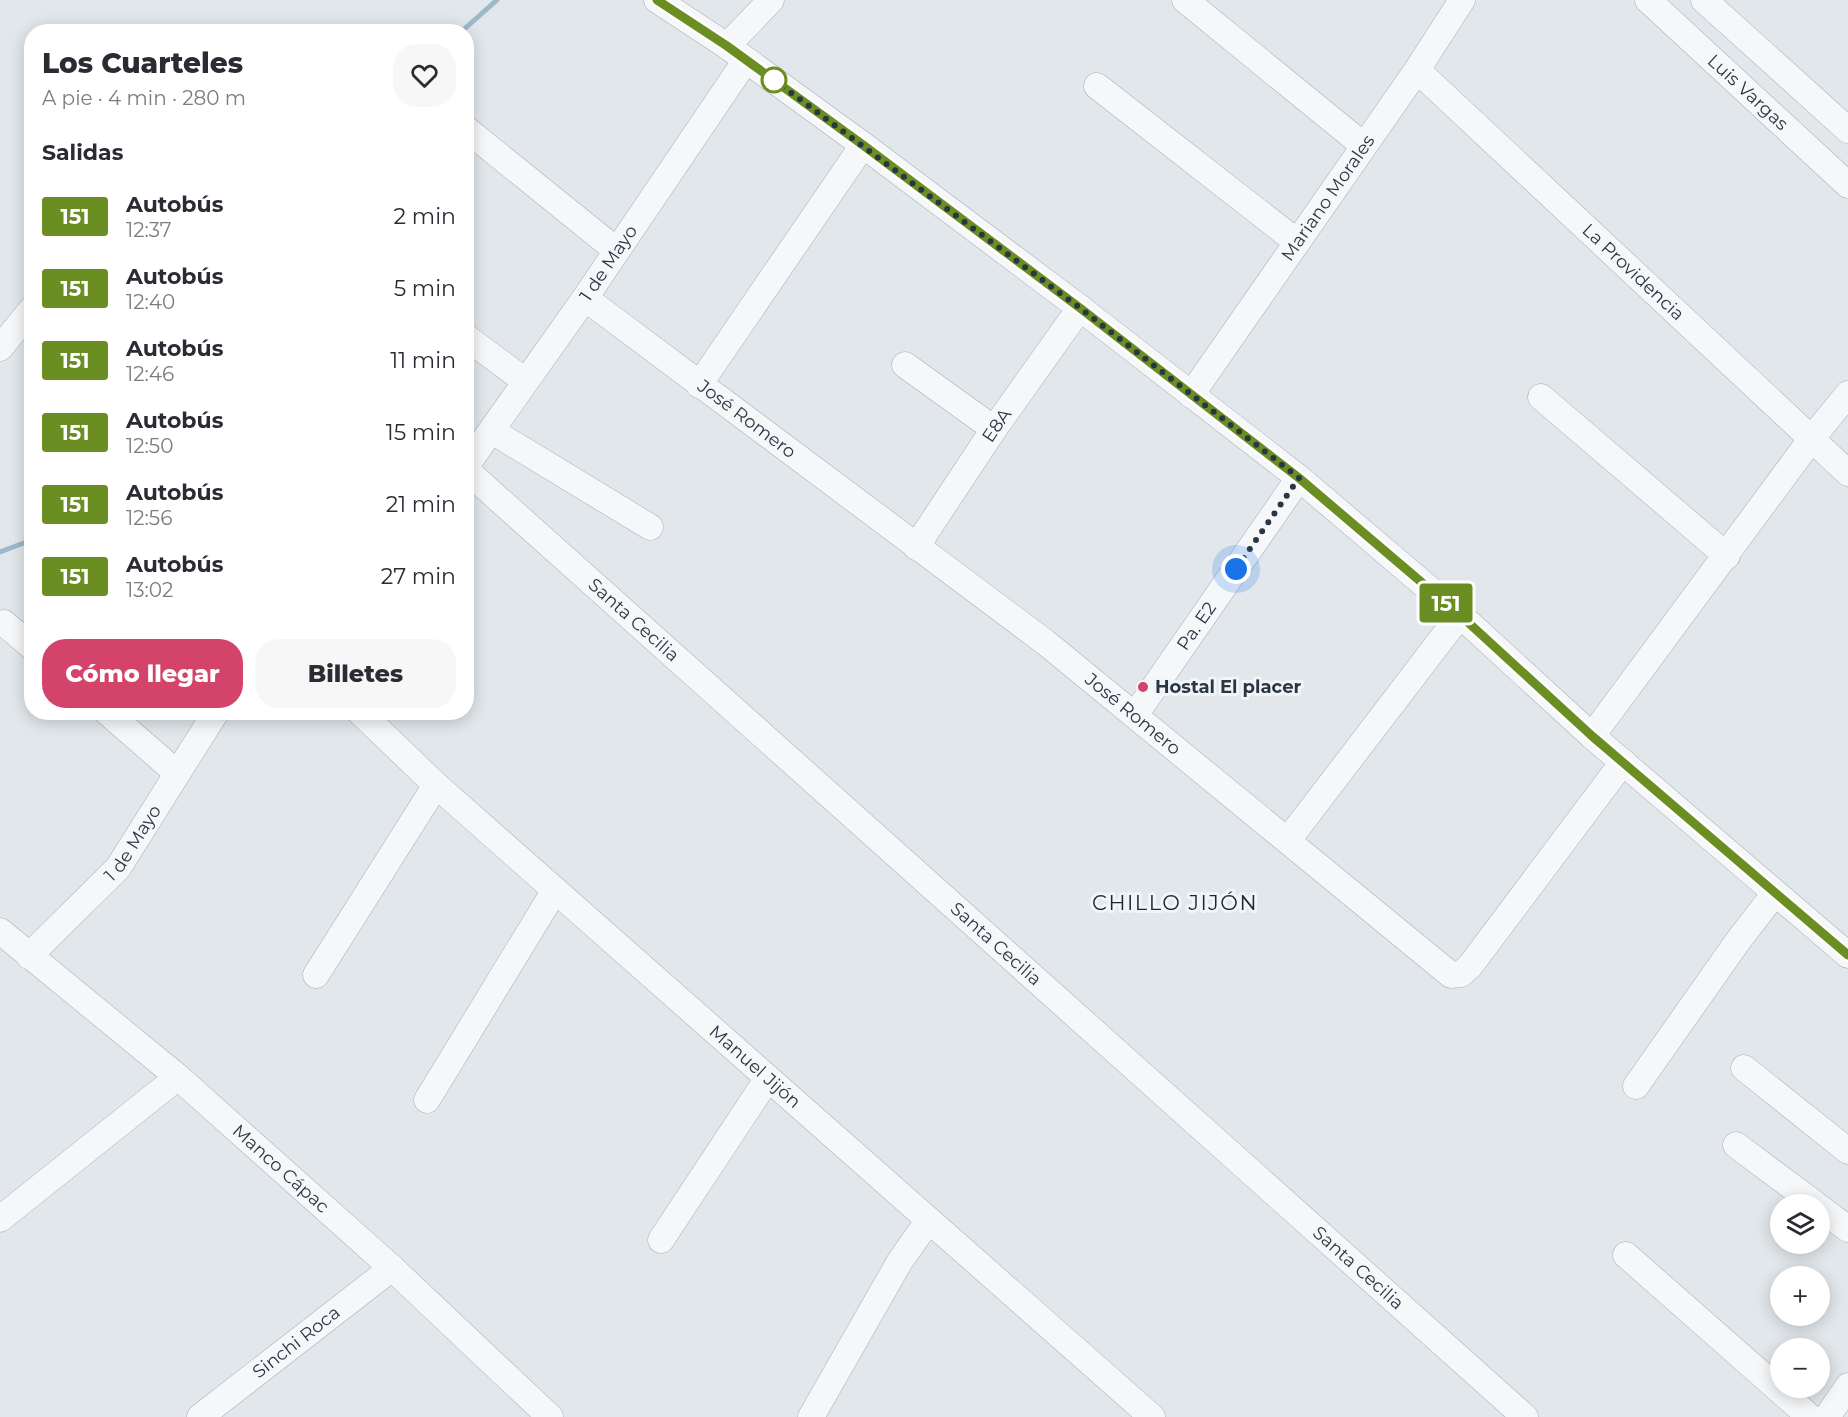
<!DOCTYPE html>
<html lang="es">
<meta charset="utf-8">
<style>
:root{--surface:#fff;--page:#f7f7f7;--text:#2b2b33;--muted:#7c7c81;--accent:#d44369}
body{margin:0;font-family:Montserrat,sans-serif;background:var(--page);color:var(--text);height:100vh;display:flex;flex-direction:column;font-size:22px;white-space:nowrap}
*{box-sizing:border-box;margin:0}
p{font-size:20px;color:var(--muted)}
.icon{flex:none;width:33px;height:33px;fill:none;stroke:currentColor;stroke-width:2;stroke-linecap:round;stroke-linejoin:round}
.map{position:relative;flex:1;overflow:hidden}
.drawer{position:absolute;left:24px;top:24px;width:450px;height:696px;display:flex;flex-direction:column;background:var(--surface);border-radius:24px;box-shadow:0 3px 15px #0003}
.drawer>*{flex:none}
.badge{padding:0 12px;border-radius:4px;font-size:21px;line-height:39px}
.buttons{position:absolute;left:1770px;top:1194px;display:grid;gap:12px}
.buttons a{display:grid;place-items:center;width:60px;height:60px;border-radius:50%;background:var(--surface);box-shadow:0 3px 15px #0003;font-size:30px}
.you{position:absolute;width:30px;height:30px;margin:-15px;border:4px solid #fff;border-radius:50%;background:#1a73e8;box-shadow:0 0 0 9px #1a73e833}
.map>.badge{position:absolute;translate:-50% -50%;box-shadow:0 0 0 3px #fff}
h2{padding:0 18px;font-size:22px;line-height:54px}
.round{display:grid;place-items:center;flex:none;width:63px;height:63px;border-radius:24px;background:var(--page)}
.overview{display:flex;align-items:center;justify-content:space-between;height:102px;padding:0 18px}
h1{font-size:28px;font-weight:800;line-height:45px}
.action{display:flex;gap:12px;margin-top:auto;padding:12px 18px}
.action a{flex:1;height:69px;border-radius:24px;background:var(--accent);color:#fff;font-size:24px;font-weight:800;line-height:69px;text-align:center}
.action a+a{background:var(--page);color:var(--text)}
ul{padding:0;list-style:none}
li{display:flex;align-items:center;gap:18px;height:72px;padding:0 18px}
li div{flex:1}
li b{display:block;font-size:22px}
li em{font-style:normal}
li .badge{min-width:66px;font-weight:700;text-align:center}
.map>svg:first-child{display:block}
.lines{fill:none;stroke-linecap:round;stroke-linejoin:round}
.stream{stroke:#9cb9cc;stroke-width:5}
.minor-casing{stroke:#a7aeb6;stroke-width:27}
.minor{stroke:#f5f7f9;stroke-width:26}
.line-casing{stroke:#fff;stroke-width:14}
.line{stroke:#6b8e23;stroke-width:9}
.walk{stroke:#293644;stroke-width:6;stroke-dasharray:0 10.8}
.stop-dot{fill:#fff;stroke:#6b8e23;stroke-width:3}
.poi-dot{fill:#d44369;stroke:#f2f5f8;stroke-width:2}
.labels{text-anchor:middle;stroke-width:6;stroke-linejoin:round;paint-order:stroke}
.street-label{font-size:18px;fill:#293644;stroke:#f2f5f8}
.poi-label{font-size:18px;font-weight:bold;fill:#293644;stroke:#f2f5f8;text-anchor:start}
.quarter-label{font-size:21px;letter-spacing:1.5px;fill:#1b2735;stroke:#f2f5f8}
</style>
<div class="map">
<svg width="1848" height="1417" viewBox="0 0 1848 1417">
<rect width="100%" height="100%" fill="#e2e7eb"/>
<g class="lines">
<path class="stream" d="M 461,32 L 497,0
M 0,552 L 32,540"/>
<g class="minor-casing">
<g id="minor">
<path d="M 657,0 L 727,46 L 863,145 L 1080,308 L 1299,478 L 1460,615 L 1592,736 L 1848,955"/>
<path d="M 1185,0 L 1363,145"/>
<path id="s1" d="M 1648,0 L 1848,185"/>
<path d="M 1704,0 L 1848,130"/>
<path d="M 727,46 L 771,0"/>
<path id="s2" d="M 1417,70 L 1848,473"/>
<path d="M 1097,86 L 1297,242"/>
<path d="M 466,129 L 616,250"/>
<path id="s3" d="M 585,298 L 1045,642 L 1451,975 L 1461,974 L 1470,966 L 1623,762"/>
<path d="M 466,337 L 525,381"/>
<path d="M 0,348 L 32,309"/>
<path d="M 905,365 L 994,429"/>
<path d="M 699,385 L 863,145"/>
<path id="s4" d="M 1191,395 L 1417,70 L 1462,0"/>
<path d="M 1541,397 L 1727,556"/>
<path d="M 492,431 L 650,527"/>
<path id="s5" d="M 466,466 L 585,298 L 746,60"/>
<path id="s6" d="M 466,470 L 1525,1417"/>
<path id="s7" d="M 916,547 L 994,429 L 1080,308"/>
<path d="M 4,623 L 32,647"/>
<path d="M 107,712 L 177,773"/>
<path id="s8" d="M 360,712 L 436,785 L 1152,1417"/>
<path id="s9" d="M 1135,715 L 1299,478"/>
<path d="M 1592,736 L 1812,438 L 1848,394"/>
<path d="M 1288,840 L 1460,615"/>
<path id="s10" d="M 0,931 L 178,1077 L 392,1268 L 550,1417"/>
<path id="s11" d="M 29,956 L 118,868 L 216,712"/>
<path d="M 316,975 L 436,785"/>
<path d="M 1744,1068 L 1848,1151"/>
<path d="M 1636,1086 L 1738,941 L 1775,893"/>
<path d="M 427,1100 L 555,890"/>
<path d="M 1736,1145 L 1815,1204"/>
<path d="M 1820,1208 L 1848,1229"/>
<path d="M 0,1219 L 178,1077"/>
<path d="M 661,1240 L 768,1078"/>
<path d="M 1626,1255 L 1810,1417"/>
<path id="s12" d="M 200,1417 L 392,1268"/>
<path d="M 811,1417 L 900,1261 L 929,1220"/>
<path d="M 1827,1417 L 1848,1386"/>
</g>
</g>
<use href="#minor" class="minor"/>
</g>
<g class="lines">
<g class="line-casing">
<path id="line" d="M 657,0 L 727,46 L 863,145 L 1080,308 L 1299,478 L 1460,615 L 1592,736 L 1848,955"/>
</g>
<use href="#line" class="line"/>
<path class="walk" d="M 774,80 L 1080,308 L 1299,478 L 1236,569"/>
</g>
<circle class="stop-dot" cx="774" cy="80" r="12"/>
<circle class="poi-dot" cx="1143" cy="687" r="6"/>
<g class="labels">
<g class="street-label">
<text dy="6" stroke="none"><textPath href="#s1" startOffset="136">Luis Vargas</textPath></text>
<text dy="6" stroke="none"><textPath href="#s4" startOffset="240">Mariano Morales</textPath></text>
<text dy="6" stroke="none"><textPath href="#s5" startOffset="248">1 de Mayo</textPath></text>
<text dy="6" stroke="none"><textPath href="#s2" startOffset="296">La Providencia</textPath></text>
<text dy="6" stroke="none"><textPath href="#s3" startOffset="202">José Romero</textPath></text>
<text dy="6" stroke="none"><textPath href="#s7" startOffset="146">E8A</textPath></text>
<text dy="6" stroke="none"><textPath href="#s6" startOffset="225">Santa Cecilia</textPath></text>
<text dy="6" stroke="none"><textPath href="#s9" startOffset="108">Pa. E2</textPath></text>
<text dy="6" stroke="none"><textPath href="#s3" startOffset="688">José Romero</textPath></text>
<text dy="6" stroke="none"><textPath href="#s11" startOffset="154">1 de Mayo</textPath></text>
<text dy="6" stroke="none"><textPath href="#s6" startOffset="711">Santa Cecilia</textPath></text>
<text dy="6" stroke="none"><textPath href="#s8" startOffset="531">Manuel Jijón</textPath></text>
<text dy="6" stroke="none"><textPath href="#s10" startOffset="368">Manco Cápac</textPath></text>
<text dy="6" stroke="none"><textPath href="#s6" startOffset="1197">Santa Cecilia</textPath></text>
<text dy="6" stroke="none"><textPath href="#s12" startOffset="122">Sinchi Roca</textPath></text>
</g>
<g class="poi-label">
<text x="1155" y="693">Hostal El placer</text>
</g>
<g class="quarter-label">
<text x="1175" y="910">CHILLO JIJÓN</text>
</g>
</g>
</svg>
<div class="buttons">
<a><svg class="icon" aria-label="layers" viewBox="0 0 24 24"><path d="M12 4l9 5-9 5-9-5zM3 14l9 5 9-5"/></svg></a>
<a>+</a>
<a>−</a>
</div>
<div class="you" style="left:1236px;top:569px"></div>
<b class="badge" style="left:1446px;top:603px;background:#6b8e23;color:#fff">151</b>
<section class="drawer">
<div class="overview"><div><h1>Los Cuarteles</h1><p>A pie · 4 min · 280 m</p></div><a class="round"><svg class="icon" aria-label="heart" viewBox="0 0 24 24"><path d="M12 20l-8-8c-3-5 5-10 8-4 3-6 11-1 8 4z"/></svg></a></div>
<h2>Salidas</h2>
<ul>
<li><span class="badge" style="background:#6b8e23;color:#fff">151</span><div><b>Autobús</b><p>12:37</p></div><em>2 min</em></li>
<li><span class="badge" style="background:#6b8e23;color:#fff">151</span><div><b>Autobús</b><p>12:40</p></div><em>5 min</em></li>
<li><span class="badge" style="background:#6b8e23;color:#fff">151</span><div><b>Autobús</b><p>12:46</p></div><em>11 min</em></li>
<li><span class="badge" style="background:#6b8e23;color:#fff">151</span><div><b>Autobús</b><p>12:50</p></div><em>15 min</em></li>
<li><span class="badge" style="background:#6b8e23;color:#fff">151</span><div><b>Autobús</b><p>12:56</p></div><em>21 min</em></li>
<li><span class="badge" style="background:#6b8e23;color:#fff">151</span><div><b>Autobús</b><p>13:02</p></div><em>27 min</em></li>
</ul>
<div class="action"><a>Cómo llegar</a><a>Billetes</a></div>
</section>
</div>
